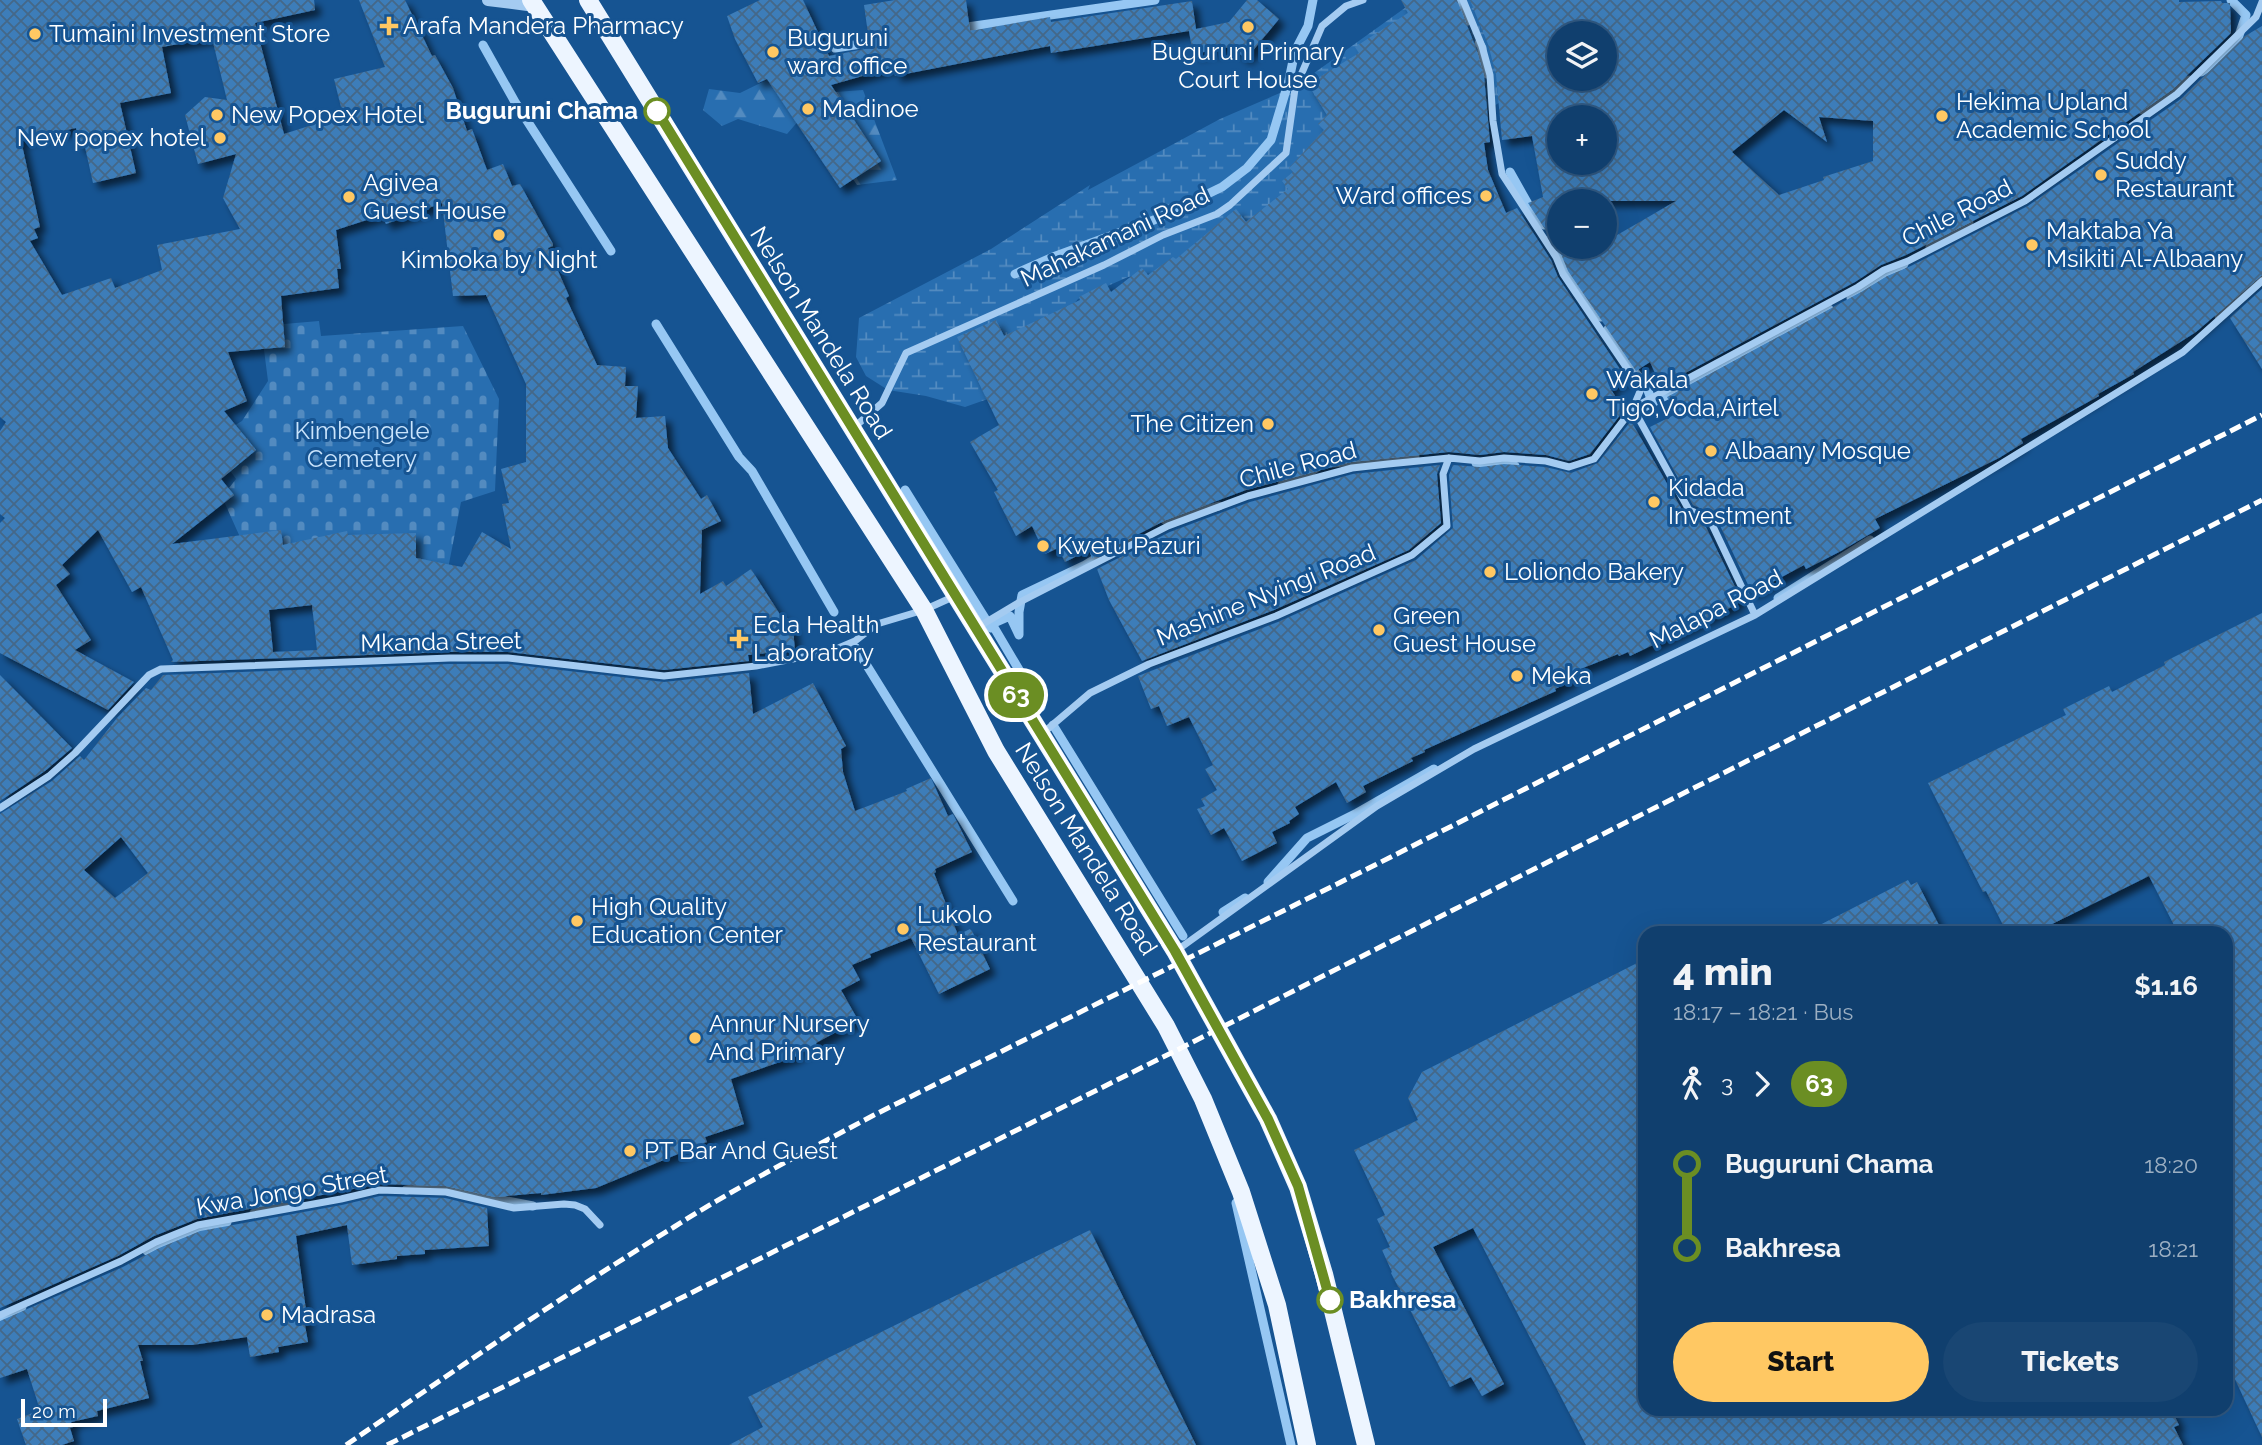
<!DOCTYPE html>
<meta charset="utf-8">
<style>
:root{--surface:#103f6e;--page:#194673;--text:#f1f3f6;--muted:#9cafc2;--line:#305881;--accent:#ffc863}
body{margin:0;font-family:Raleway,sans-serif;background:var(--page);color:var(--text);height:100vh;display:flex;flex-direction:column;font-size:26px;white-space:nowrap}
*{box-sizing:border-box;margin:0}
p{font-size:23px;color:var(--muted)}
.icon{flex:none;width:38px;height:38px;fill:none;stroke:currentColor;stroke-width:2;stroke-linecap:round;stroke-linejoin:round}
.map{position:relative;flex:1;overflow:hidden}
.details{position:absolute;left:1638px;top:926px;width:595px;height:490px;display:flex;flex-direction:column;background:var(--surface);border-radius:21px;box-shadow:0 7px 28px #0002,0 0 0 2px var(--line)}
.details>*{flex:none}
.badge{padding:0 14px;border-radius:23px;font-size:24px;line-height:46px}
.buttons{position:absolute;left:1547px;top:21px;display:grid;gap:14px}
.buttons a{display:grid;place-items:center;width:70px;height:70px;border-radius:50%;background:var(--surface);box-shadow:0 7px 28px #0002,0 0 0 2px var(--line);font-size:35px}
.scale{position:absolute;left:21px;bottom:18px;width:86px;box-sizing:border-box;padding-left:7px;border:4px solid #fff;border-top:0;font-size:19px;line-height:24px;white-space:nowrap;color:#fff;-webkit-text-stroke:5px #165492;paint-order:stroke}
.map>.badge{position:absolute;translate:-50% -50%;box-shadow:0 0 0 4px #fff}
.legs{display:flex;align-items:center;gap:10px;height:77px;padding:0 35px;font-size:23px}
.legs p{margin-inline-start:auto}
.headline{display:flex;align-items:center;justify-content:space-between;height:119px;padding:0 35px}
h1{font-size:38px;font-weight:800;line-height:52px}
.primary-button{display:flex;gap:14px;margin-top:auto;padding:14px 35px}
.primary-button a{flex:1;height:80px;border-radius:42px;background:var(--accent);color:#111;font-size:28px;font-weight:800;line-height:80px;text-align:center}
.primary-button a+a{background:var(--page);color:var(--text)}
ul{padding:0 35px;list-style:none}
li{display:flex;align-items:center;gap:24px;height:84px;font-size:26px}
li i{display:grid;place-items:center;width:10px;height:100%;margin:0 9px;background:currentColor}
li i::after{content:'';width:18px;height:18px;margin:-9px;border:5px solid;border-radius:50%;background:var(--surface)}
li p{margin-inline-start:auto}
li:first-child i{background:linear-gradient(#0000 50%,currentColor 0)}
li:last-child i{background:linear-gradient(currentColor 50%,#0000 0)}
.map>svg:first-child{display:block}
.forest{fill:url(#forest-firs)}
.wetland{fill:url(#wetland-marsh)}
.cemetery{fill:url(#cemetery-stones)}
.lines{fill:none;stroke-linecap:round;stroke-linejoin:round}
.stream{stroke:#96c7f3;stroke-width:9}
.building{fill:url(#building-cross-hatch);fill-rule:evenodd;filter:url(#shadow)}
.minor{stroke:#a4cbf1;stroke-width:7}
.tertiary{stroke:#a4cbf1;stroke-width:12}
.primary{stroke:#edf5ff;stroke-width:18}
.rail{stroke:#fff;stroke-width:5;stroke-dasharray:12 5;stroke-linecap:butt}
.line-1-casing{stroke:#fff;stroke-width:16}
.line-1{stroke:#6b8e23;stroke-width:10}
.poi-dot{fill:#ffc863;stroke:#165492;stroke-width:2.5}
.stop-1-dot{fill:#fff;stroke:#6b8e23;stroke-width:3.5}
.labels{text-anchor:middle;stroke-width:6;stroke-linejoin:round;paint-order:stroke}
.poi-label{font-size:24px;fill:#fff;stroke:#165492;text-anchor:start}
.stop-label{font-size:24px;font-weight:bold;fill:#fff;stroke:#165492;text-anchor:end}
.street-label{font-size:24px;fill:#fff;stroke:#165492}
.park-label{font-size:24px;fill:#cae4fc;stroke:#165492}
</style>
<div class="map">
<svg width="2262" height="1445" viewBox="0 0 2262 1445">
<defs>
<pattern id="forest-firs" width="22" height="20" patternUnits="userSpaceOnUse" patternTransform="scale(1.75)"><rect width="22" height="20" fill="#286eb0"/><path d="M5 1l3.5 6h-7zM16 11l3.5 6h-7z" fill="#538bc0"/></pattern>
<pattern id="wetland-marsh" width="20" height="14" patternUnits="userSpaceOnUse" patternTransform="scale(1.75)"><rect width="20" height="14" fill="#286eb0"/><path d="M1 5h8M5 5V1M11 12h8M15 12V8" fill="none" stroke="#538bc0"/></pattern>
<pattern id="cemetery-stones" width="16" height="16" patternUnits="userSpaceOnUse" patternTransform="scale(1.75)"><rect width="16" height="16" fill="#286eb0"/><path d="M2 7V4a2 2 0 0 1 4 0v3zM10 15v-3a2 2 0 0 1 4 0v3z" fill="#538bc0"/></pattern>
<pattern id="building-cross-hatch" width="8" height="8" patternUnits="userSpaceOnUse" patternTransform="scale(1.75)"><rect width="8" height="8" fill="#3e7db9"/><path d="M0 0l8 8M0 8l8-8" fill="none" stroke="#446788"/></pattern>
<filter id="shadow"><feDropShadow dx="6" dy="6" stdDeviation="3.5" flood-color="#0009"/></filter>
</defs>
<rect width="100%" height="100%" fill="#165492"/>
<path class="forest" d="M 789,69 L 835,92 L 863,90 L 897,180 L 857,185 L 807,111 L 787,134 L 738,119 L 722,126 L 703,110 L 709,89 L 740,93 Z"/>
<path class="wetland" d="M 1416,0 L 1668,0 L 1605,41 L 1605,33 L 1559,33 L 1559,70 L 1497,104 L 1439,147 L 1203,265 L 1128,277 L 1078,299 L 999,395 L 965,407 L 926,396 L 888,390 L 866,376 L 856,357 L 859,318 L 991,249 L 1090,185 L 1088,190 L 1220,119 L 1296,86 Z"/>
<path class="cemetery" d="M 319,321 L 321,336 L 463,326 L 499,399 L 495,491 L 461,502 L 446,579 L 253,566 L 222,497 L 236,479 L 209,441 L 242,421 L 268,381 L 261,326 Z"/>
<g class="lines">
<path class="stream" d="M 1458,0 L 1468,21
M 960,28 L 1155,0
M 1479,43 L 1482,48 L 1481,60 L 1487,74
M 483,45 L 515,102 L 611,251
M 835,48 L 880,41
M 2201,72 L 2221,58 L 2236,44 L 2246,15 L 2231,0
M 2142,110 L 2189,80
M 1510,172 L 1532,211 L 1544,225
M 1552,237 C 1565,266 1581,292 1601,317
M 1930,247 L 1969,222
M 1015,274 L 1053,257 L 1154,220 L 1222,187 L 1247,168 L 1271,140 L 1289,80 L 1295,51 L 1308,26 L 1313,0
M 1851,298 L 1904,264
M 2219,316 L 2262,273
M 656,324 L 739,457 L 752,471 L 834,612
M 1608,329 L 1632,368 L 1647,388 L 1651,399 L 1647,402
M 1635,412 L 1829,309
M 1333,463 L 1415,456
M 1476,463 L 1515,466
M 1282,485 L 1303,477 L 1316,468
M 905,490 L 991,628 L 992,624 L 1041,707
M 1165,520 L 1219,506
M 1778,598 L 1870,540
M 992,624 L 1010,616 L 1019,635 L 1019,612 L 1022,595 L 1085,565 L 1134,535
M 856,648 L 1013,901
M 1053,725 L 1183,936
M 1268,882 L 1307,838 L 1357,813 L 1434,769
M 1223,912 L 1245,898
M 406,1190 L 429,1186 L 533,1206
M 1236,1203 L 1291,1445
M 254,1213 L 280,1204 L 300,1205
M 147,1251 L 227,1222
M 0,1321 L 22,1307"/>
</g>
<path class="building" d="M 0,0 L 314,0 L 315,10 L 255,23 L 284,134 L 343,115 L 334,79 L 385,67 L 359,0 L 405,0 L 432,56 L 435,55 L 453,88 L 467,131 L 472,129 L 487,170 L 503,164 L 512,186 L 520,184 L 553,244 L 553,246 L 548,248 L 569,296 L 566,298 L 597,365 L 626,367 L 625,386 L 638,386 L 636,418 L 665,416 L 668,448 L 701,499 L 707,495 L 721,521 L 702,530 L 700,594 L 723,581 L 726,586 L 751,569 L 781,616 L 785,614 L 793,629 L 795,650 L 748,655 L 749,661 L 664,670 L 508,652 L 450,652 L 171,662 L 173,660 L 141,587 L 132,592 L 98,530 L 62,565 L 70,574 L 56,585 L 91,640 L 75,650 L 134,682 L 108,710 L 0,653 L 0,523 L 5,518 L 0,514 L 0,431 L 6,422 L 0,417 ZM 212,38 L 227,100 L 205,97 L 185,115 L 198,164 L 236,154 L 223,198 L 240,229 L 157,245 L 162,270 L 115,288 L 111,278 L 62,295 L 30,241 L 38,238 L 34,229 L 40,227 L 21,140 L 76,128 L 80,148 L 85,147 L 93,183 L 136,173 L 120,103 L 171,93 L 162,47 ZM 442,203 L 453,296 L 486,295 L 526,384 L 526,462 L 501,469 L 509,503 L 502,504 L 511,549 L 482,532 L 462,567 L 416,558 L 416,533 L 348,535 L 347,531 L 283,545 L 281,530 L 172,544 L 234,495 L 221,479 L 256,450 L 224,411 L 247,401 L 228,352 L 285,347 L 281,296 L 339,288 L 337,269 L 341,269 L 336,230 L 382,215 L 386,224 ZM 312,605 L 317,650 L 273,652 L 269,610 Z
M 760,0 L 803,0 L 829,56 L 870,48 L 864,5 L 895,0 L 966,0 L 970,31 L 1050,17 L 1051,22 L 1192,1 L 1196,29 L 1229,22 L 1247,0 L 1257,0 L 1279,19 L 1246,59 L 1231,47 L 1193,54 L 1189,31 L 1051,53 L 1050,46 L 895,76 L 894,67 L 831,85 L 881,161 L 840,188 L 767,79 L 758,83 L 735,39 L 727,16 Z
M 1401,0 L 1457,0 L 1476,48 L 1484,76 L 1490,142 L 1484,143 L 1488,170 L 1506,213 L 1517,208 L 1551,260 L 1558,277 L 1626,378 L 1610,388 L 1624,410 L 1590,454 L 1569,461 L 1546,455 L 1504,452 L 1480,455 L 1449,452 L 1351,462 L 1246,490 L 1166,520 L 1092,558 L 1089,550 L 1065,562 L 1058,548 L 1045,554 L 1032,526 L 1016,536 L 994,492 L 998,490 L 970,442 L 999,425 L 957,337 L 996,320 L 1004,336 L 1080,300 L 1079,297 L 1106,283 L 1111,292 L 1142,268 L 1148,275 L 1173,257 L 1176,259 L 1236,209 L 1246,222 L 1288,189 L 1282,181 L 1293,172 L 1289,168 L 1324,130 L 1318,124 L 1327,115 L 1308,84 L 1359,53 L 1355,47 L 1408,13 Z
M 1470,0 L 2179,0 L 2179,2 L 2221,1 L 2222,3 L 2230,3 L 2231,33 L 2173,89 L 2022,196 L 1906,255 L 1881,265 L 1855,282 L 1661,386 L 1650,362 L 1636,371 L 1568,271 L 1561,254 L 1528,203 L 1543,197 L 1532,136 L 1502,140 L 1496,74 L 1488,44 ZM 1558,33 L 1605,33 L 1605,79 L 1559,79 ZM 1784,110 L 1827,142 L 1819,117 L 1873,121 L 1873,161 L 1823,177 L 1824,180 L 1779,195 L 1732,152 ZM 1553,117 L 1605,117 L 1605,163 L 1559,163 ZM 1559,201 L 1676,201 L 1605,242 L 1605,247 L 1559,247 Z
M 2262,26 L 2262,275 L 2196,332 L 2133,372 L 2134,374 L 2098,394 L 2099,396 L 2021,439 L 2023,443 L 1999,458 L 1875,519 L 1880,528 L 1841,551 L 1806,569 L 1804,565 L 1752,593 L 1715,515 L 1693,505 L 1650,427 L 1676,414 L 1667,397 L 1861,292 L 1887,276 L 1911,266 L 2028,206 L 2181,99 L 2245,36 Z
M 2262,289 L 2262,369 L 2230,318 Z
M 1631,421 L 1684,513 L 1704,523 L 1741,599 L 1737,601 L 1738,604 L 1630,656 L 1628,652 L 1619,656 L 1618,654 L 1568,674 L 1572,681 L 1555,689 L 1556,691 L 1424,750 L 1425,752 L 1411,758 L 1413,761 L 1363,786 L 1366,792 L 1347,803 L 1336,782 L 1295,807 L 1299,814 L 1289,821 L 1290,823 L 1272,832 L 1277,843 L 1242,861 L 1224,828 L 1211,835 L 1197,809 L 1205,806 L 1201,799 L 1217,790 L 1205,769 L 1213,765 L 1189,717 L 1167,726 L 1159,706 L 1151,709 L 1138,676 L 1278,622 L 1416,560 L 1453,528 L 1449,475 L 1453,465 L 1480,467 L 1504,464 L 1545,467 L 1571,473 L 1598,463 Z
M 1440,465 L 1437,474 L 1441,523 L 1409,550 L 1274,610 L 1142,661 L 1109,600 L 1097,569 L 1170,532 L 1250,502 L 1353,474 Z
M 2262,613 L 2262,1437 L 2226,1360 L 2226,933 L 2178,933 L 2149,876 L 2034,933 L 2007,933 L 1986,891 L 1983,892 L 1928,783 L 2066,715 L 2063,709 L 2109,686 L 2112,692 L 2165,665 L 2164,662 Z
M 450,664 L 508,664 L 664,682 L 749,673 L 753,714 L 813,683 L 846,746 L 841,749 L 843,772 L 855,811 L 907,791 L 906,789 L 931,778 L 948,816 L 953,814 L 972,852 L 935,869 L 936,872 L 934,873 L 958,935 L 970,929 L 972,931 L 990,969 L 939,994 L 911,938 L 870,954 L 871,957 L 852,965 L 860,980 L 841,990 L 858,1020 L 816,1043 L 817,1046 L 796,1054 L 797,1056 L 731,1079 L 744,1124 L 705,1137 L 707,1142 L 596,1188 L 541,1195 L 541,1193 L 495,1197 L 446,1186 L 379,1184 L 197,1219 L 154,1236 L 118,1256 L 0,1308 L 0,814 L 52,781 L 80,756 L 84,760 L 117,718 L 146,688 L 151,690 L 163,675 ZM 121,837 L 148,873 L 115,898 L 84,870 Z
M 0,675 L 72,748 L 45,771 L 0,801 Z
M 1908,880 L 1911,885 L 1917,882 L 1943,933 L 1804,933 Z
M 1645,959 L 1645,1409 L 2171,1409 L 2179,1425 L 2174,1427 L 2183,1445 L 1586,1445 L 1473,1228 L 1433,1247 L 1504,1384 L 1482,1396 L 1471,1377 L 1450,1387 L 1391,1273 L 1392,1272 L 1382,1250 L 1390,1247 L 1377,1219 L 1385,1215 L 1354,1150 L 1418,1120 L 1408,1098 L 1422,1072 Z
M 380,1196 L 445,1198 L 487,1208 L 489,1246 L 425,1250 L 425,1254 L 397,1256 L 397,1259 L 352,1265 L 347,1225 L 296,1236 L 308,1325 L 305,1325 L 308,1342 L 278,1347 L 279,1352 L 250,1357 L 247,1337 L 192,1345 L 138,1345 L 143,1361 L 140,1361 L 149,1398 L 97,1411 L 98,1416 L 71,1422 L 73,1427 L 70,1428 L 74,1441 L 62,1445 L 26,1445 L 17,1419 L 40,1410 L 27,1369 L 0,1378 L 0,1321 L 123,1267 L 159,1248 L 200,1231 L 342,1205 Z
M 1090,1230 L 1196,1445 L 729,1445 L 763,1427 L 748,1397 Z"/>
<g class="lines">
<path class="minor" d="M 1633,408 L 1858,287 L 1884,270 L 1908,261 L 2025,201 L 2177,94 L 2256,17 L 2262,2
M 1633,408 L 1689,510 L 1709,518 L 1755,615
M 852,429 L 882,403 L 906,353 L 1104,265 L 1163,235 L 1217,214 L 1230,205 L 1286,153 L 1295,89 L 1322,26 L 1346,6 L 1363,0
M 978,627 L 1020,602 L 1168,526 L 1248,496 L 1352,468 L 1388,464 L 1449,458 L 1480,461 L 1504,458 L 1546,461 L 1569,467 L 1594,459 L 1633,408 L 1641,389 L 1563,274 L 1556,257 L 1502,174 L 1493,121 L 1490,75 L 1482,46 L 1463,0
M 1043,733 L 1090,693 L 1149,664 L 1276,616 L 1412,555 L 1447,526 L 1443,474 L 1449,458
M 0,808 L 49,776 L 75,753 L 149,675 L 161,669 L 450,658 L 508,658 L 664,676 L 756,666 L 829,652 L 855,641 L 877,624 L 924,610 L 955,596
M 1176,951 L 1377,806 L 1474,749 L 1755,615 L 2183,352 L 2262,281
M 0,1315 L 121,1261 L 156,1242 L 198,1225 L 341,1199 L 379,1190 L 446,1192 L 514,1208 L 564,1204 L 575,1205 L 585,1209 L 600,1225"/>
<path class="tertiary" d="M 488,0 L 535,6"/>
<path class="primary" d="M 531,0 L 924,610 L 996,751 L 1166,1026 L 1203,1099 L 1241,1192 L 1277,1305 L 1307,1445
M 588,0 L 1175,951 L 1268,1119 L 1298,1187 L 1324,1274 L 1366,1445"/>
<path class="rail" d="M 346,1445 C 454,1371 562,1296 674,1227 C 738,1186 807,1151 874,1115 L 1375,865 L 2262,415
M 387,1445 L 1177,1050 L 2262,500"/>
</g>
<g class="lines">
<g class="line-1-casing">
<path id="line-1" d="M 657,111 L 1175,951 L 1268,1119 L 1298,1186 L 1330,1300"/>
</g>
<use href="#line-1" class="line-1"/>
</g>
<g class="poi-dot">
<path d="M385.5 15.5h7v7h7v7h-7v7h-7v-7h-7v-7h7z"/>
<circle cx="1248" cy="27" r="7"/>
<circle cx="35" cy="34" r="7"/>
<circle cx="773" cy="52" r="7"/>
<circle cx="808" cy="109" r="7"/>
<circle cx="217" cy="115" r="7"/>
<circle cx="1942" cy="116" r="7"/>
<circle cx="220" cy="138" r="7"/>
<circle cx="2101" cy="175" r="7"/>
<circle cx="1486" cy="196" r="7"/>
<circle cx="349" cy="197" r="7"/>
<circle cx="499" cy="235" r="7"/>
<circle cx="2032" cy="245" r="7"/>
<circle cx="1592" cy="394" r="7"/>
<circle cx="1268" cy="424" r="7"/>
<circle cx="1711" cy="451" r="7"/>
<circle cx="1654" cy="502" r="7"/>
<circle cx="1043" cy="546" r="7"/>
<circle cx="1490" cy="572" r="7"/>
<circle cx="1379" cy="630" r="7"/>
<path d="M735.5 628.5h7v7h7v7h-7v7h-7v-7h-7v-7h7z"/>
<circle cx="1517" cy="676" r="7"/>
<circle cx="577" cy="921" r="7"/>
<circle cx="903" cy="929" r="7"/>
<circle cx="695" cy="1038" r="7"/>
<circle cx="630" cy="1151" r="7"/>
<circle cx="267" cy="1315" r="7"/>
</g>
<g class="stop-1-dot">
<circle cx="657" cy="111" r="12"/>
<circle cx="1330" cy="1300" r="12"/>
</g>
<g class="labels">
<g class="poi-label">
<text x="403" y="34">Arafa Mandera Pharmacy</text>
<text x="49" y="42">Tumaini Investment Store</text>
<text x="787" y="46">Buguruni<tspan x="787" dy="28">ward office</tspan></text>
<text x="1248" y="60" text-anchor="middle">Buguruni Primary<tspan x="1248" dy="28">Court House</tspan></text>
<text x="1956" y="110">Hekima Upland<tspan x="1956" dy="28">Academic School</tspan></text>
<text x="822" y="117">Madinoe</text>
<text x="231" y="123">New Popex Hotel</text>
<text x="206" y="146" text-anchor="end">New popex hotel</text>
<text x="2115" y="169">Suddy<tspan x="2115" dy="28">Restaurant</tspan></text>
<text x="363" y="191">Agivea<tspan x="363" dy="28">Guest House</tspan></text>
<text x="1472" y="204" text-anchor="end">Ward offices</text>
<text x="2046" y="239">Maktaba Ya<tspan x="2046" dy="28">Msikiti Al-Albaany</tspan></text>
<text x="499" y="268" text-anchor="middle">Kimboka by Night</text>
<text x="1606" y="388">Wakala<tspan x="1606" dy="28">Tigo,Voda,Airtel</tspan></text>
<text x="1254" y="432" text-anchor="end">The Citizen</text>
<text x="1725" y="459">Albaany Mosque</text>
<text x="1668" y="496">Kidada<tspan x="1668" dy="28">Investment</tspan></text>
<text x="1057" y="554">Kwetu Pazuri</text>
<text x="1504" y="580">Loliondo Bakery</text>
<text x="1393" y="624">Green<tspan x="1393" dy="28">Guest House</tspan></text>
<text x="753" y="633">Ecla Health<tspan x="753" dy="28">Laboratory</tspan></text>
<text x="1531" y="684">Meka</text>
<text x="591" y="915">High Quality<tspan x="591" dy="28">Education Center</tspan></text>
<text x="917" y="923">Lukolo<tspan x="917" dy="28">Restaurant</tspan></text>
<text x="709" y="1032">Annur Nursery<tspan x="709" dy="28">And Primary</tspan></text>
<text x="644" y="1159">PT Bar And Guest</text>
<text x="281" y="1323">Madrasa</text>
</g>
<g class="stop-label">
<text x="638" y="119">Buguruni Chama</text>
<text x="1349" y="1308" text-anchor="start">Bakhresa</text>
</g>
<g class="street-label">
<text transform="translate(1957 213) rotate(-27)" y="8">Chile Road</text>
<text transform="translate(1115 237) rotate(-25)" y="8">Mahakamani Road</text>
<text transform="translate(821 333) rotate(58)" y="8">Nelson Mandela Road</text>
<text transform="translate(1298 465) rotate(-15)" y="8">Chile Road</text>
<text transform="translate(1266 595) rotate(-22)" y="8">Mashine Nyingi Road</text>
<text transform="translate(1716 609) rotate(-27)" y="8">Malapa Road</text>
<text transform="translate(441 642) rotate(-1)" y="8">Mkanda Street</text>
<text transform="translate(1086 849) rotate(58)" y="8">Nelson Mandela Road</text>
<text transform="translate(292 1191) rotate(-10)" y="8">Kwa Jongo Street</text>
</g>
<g class="park-label">
<text x="362" y="439">Kimbengele<tspan x="362" dy="28">Cemetery</tspan></text>
</g>
</g>
</svg>
<div class="buttons">
<a><svg class="icon" aria-label="layers" viewBox="0 0 24 24"><path d="M12 4l9 5-9 5-9-5zM3 14l9 5 9-5"/></svg></a>
<a>+</a>
<a>−</a>
</div>
<div class="scale">20 m</div>
<b class="badge" style="left:1016px;top:695px;background:#6b8e23;color:#fff">63</b>
<section class="details">
<div class="headline"><div><h1>4 min</h1><p>18:17 – 18:21 · Bus</p></div><b>$1.16</b></div>
<div class="legs"><svg class="icon" aria-label="walk" viewBox="0 0 24 24"><circle cx="13" cy="4" r="2"/><path d="M13 8l-2 6 4 7M11 14l-3 7M7 12l3-4h3l4 4"/></svg>3<svg class="icon" aria-label="forward" viewBox="0 0 24 24"><path d="M9 5l7 7-7 7"/></svg><b class="badge" style="background:#6b8e23;color:#fff">63</b></div>
<ul>
<li><i style="color:#6b8e23"></i><b>Buguruni Chama</b><p>18:20</p></li>
<li><i style="color:#6b8e23"></i><b>Bakhresa</b><p>18:21</p></li>
</ul>
<div class="primary-button"><a>Start</a><a>Tickets</a></div>
</section>
</div>
